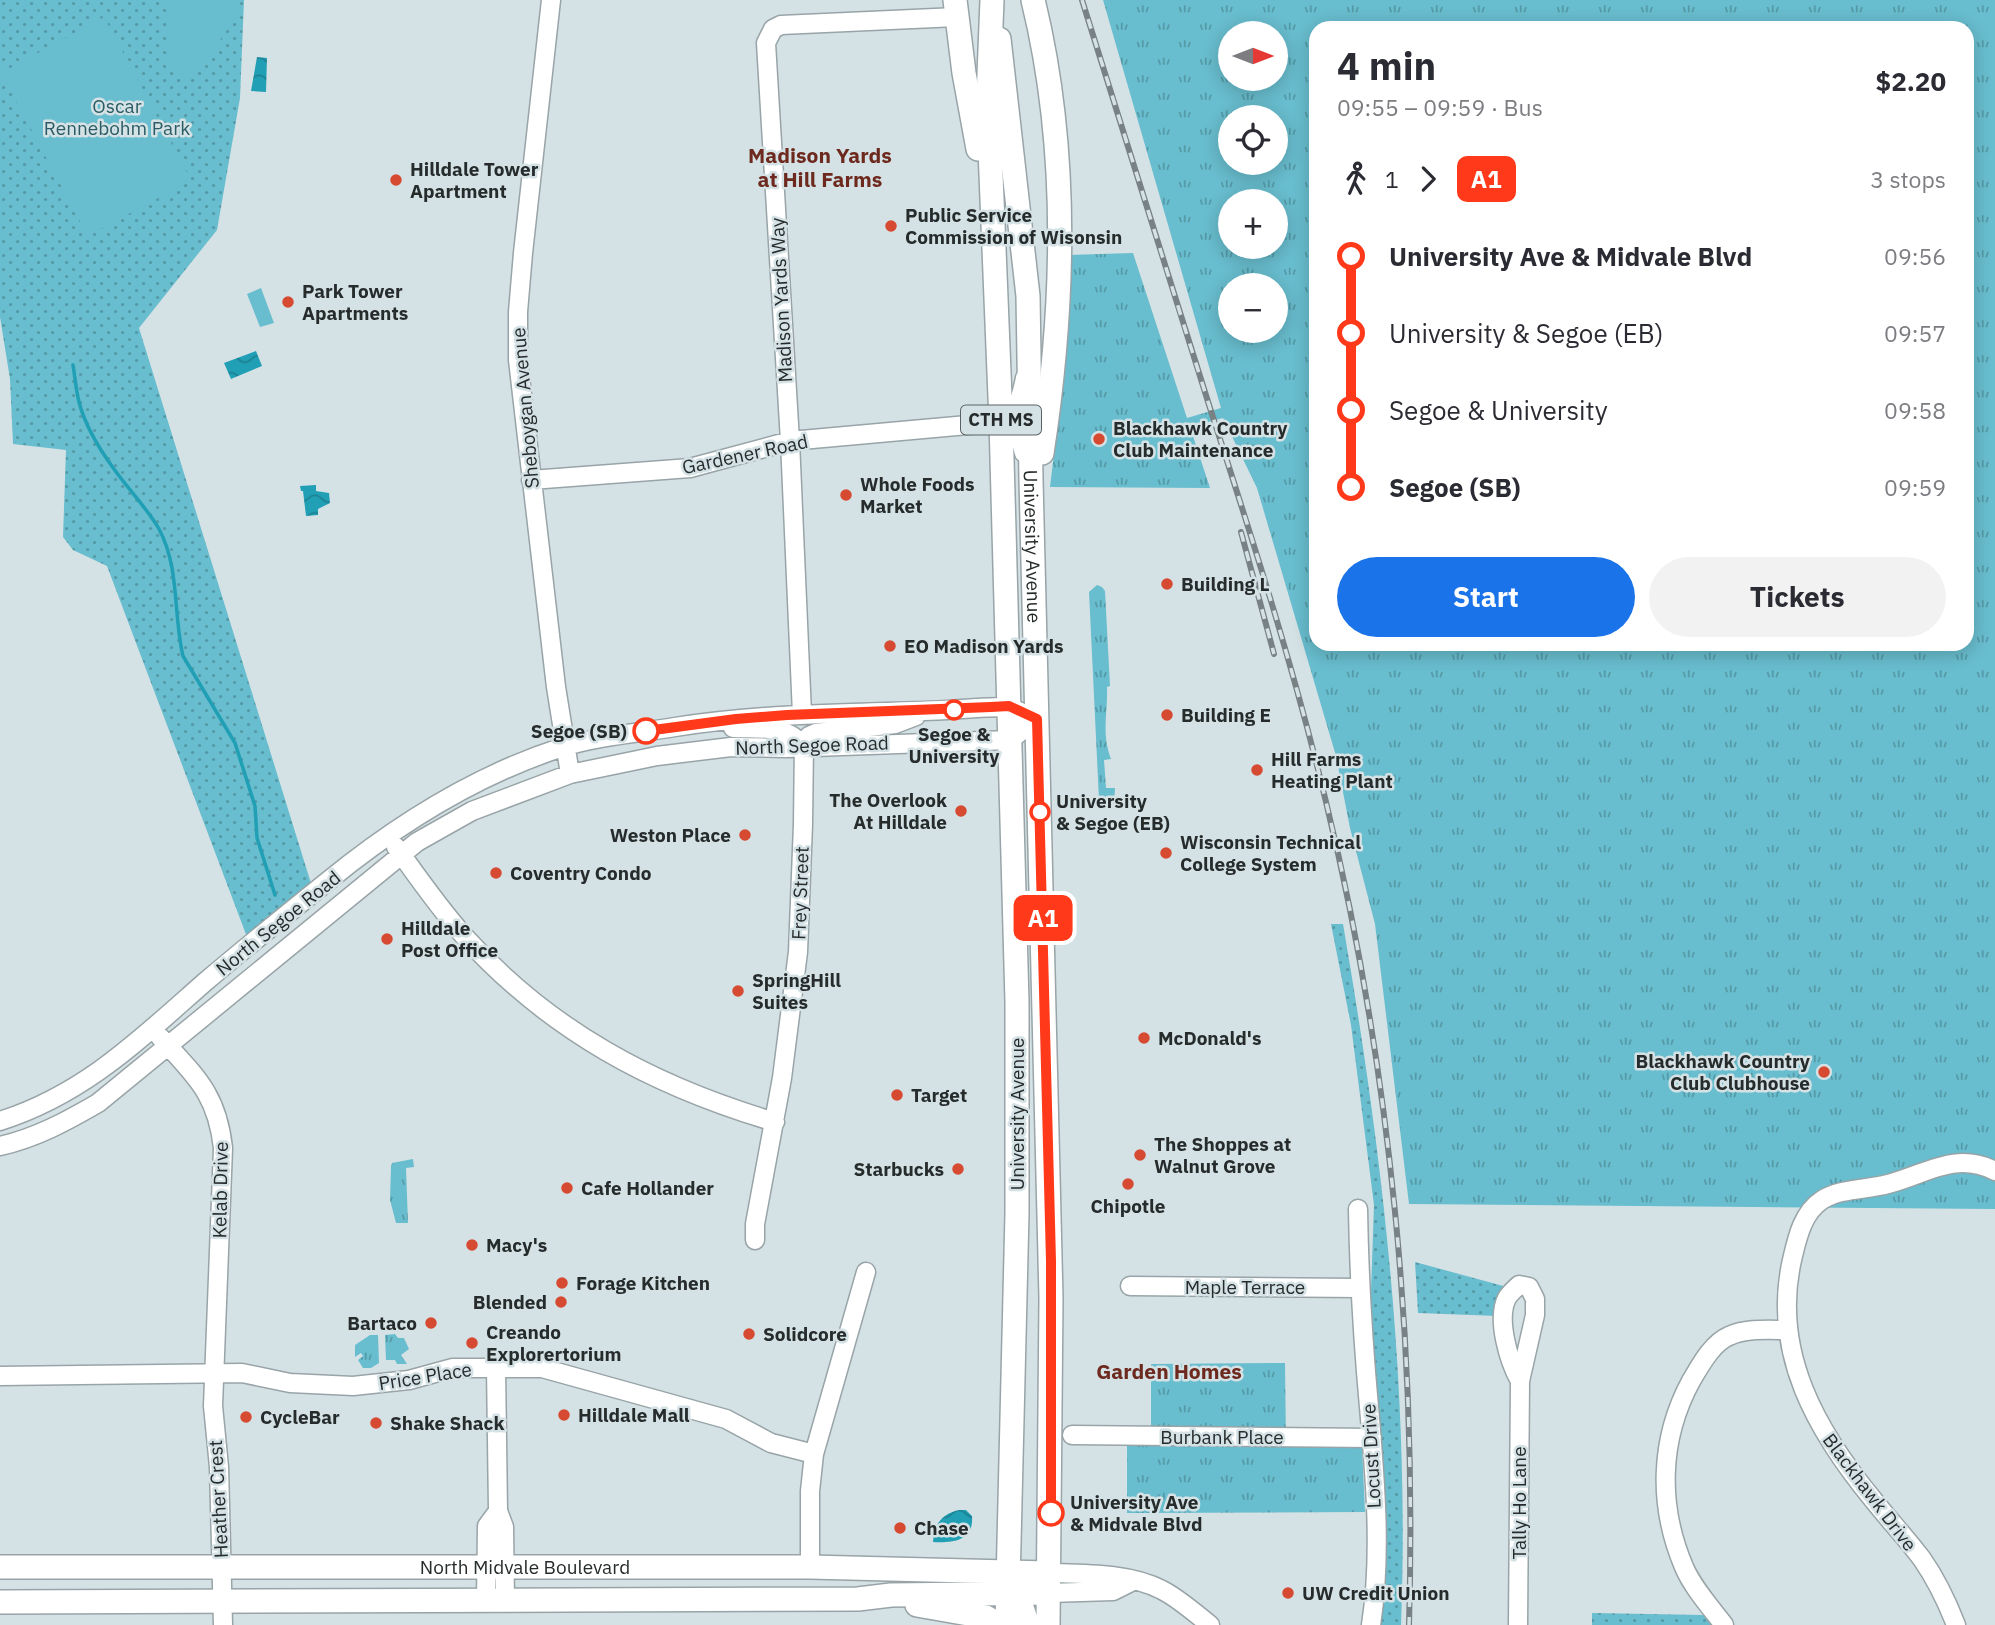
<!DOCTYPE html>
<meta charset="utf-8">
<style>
:root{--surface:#fff;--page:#f2f2f3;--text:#2b2b33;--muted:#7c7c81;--accent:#1a73e8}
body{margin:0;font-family:"IBM Plex Sans",sans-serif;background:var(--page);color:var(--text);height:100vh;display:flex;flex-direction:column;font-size:26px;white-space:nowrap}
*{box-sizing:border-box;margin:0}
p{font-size:23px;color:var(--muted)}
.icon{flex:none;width:38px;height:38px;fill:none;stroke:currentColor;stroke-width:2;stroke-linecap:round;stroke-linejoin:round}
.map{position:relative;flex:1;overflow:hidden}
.panel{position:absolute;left:1309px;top:21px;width:665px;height:630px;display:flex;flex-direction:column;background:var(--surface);border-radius:21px;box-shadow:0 4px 18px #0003}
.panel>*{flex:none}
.badge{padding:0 14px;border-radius:10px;font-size:24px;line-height:46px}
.needle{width:46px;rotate:90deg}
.controls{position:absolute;left:1218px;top:21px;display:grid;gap:14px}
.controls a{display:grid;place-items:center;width:70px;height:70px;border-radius:50%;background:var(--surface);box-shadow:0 4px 18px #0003;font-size:35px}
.map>.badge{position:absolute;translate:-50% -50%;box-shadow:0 0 0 4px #fff}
.legs{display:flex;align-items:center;gap:10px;height:77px;padding:0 28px;font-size:23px}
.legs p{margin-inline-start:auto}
.overview{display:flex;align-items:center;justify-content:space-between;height:119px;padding:0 28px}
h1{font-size:38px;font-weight:800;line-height:52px}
.primary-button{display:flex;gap:14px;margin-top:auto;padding:14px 28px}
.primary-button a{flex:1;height:80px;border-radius:42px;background:var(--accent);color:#fff;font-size:28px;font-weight:800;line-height:80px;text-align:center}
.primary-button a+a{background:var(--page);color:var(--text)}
ul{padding:0 28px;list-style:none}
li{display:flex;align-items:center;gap:24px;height:77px;font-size:26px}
li i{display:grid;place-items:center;width:10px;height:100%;margin:0 9px;background:currentColor}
li i::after{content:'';width:18px;height:18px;margin:-9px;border:5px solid;border-radius:50%;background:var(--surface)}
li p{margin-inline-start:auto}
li:first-child i{background:linear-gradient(#0000 50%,currentColor 0)}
li:last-child i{background:linear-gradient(currentColor 50%,#0000 0)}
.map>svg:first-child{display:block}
.grass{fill:url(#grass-tufts);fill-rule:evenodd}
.park{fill:url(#park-dots)}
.garden{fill:#68bdce}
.water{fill:url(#water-waves)}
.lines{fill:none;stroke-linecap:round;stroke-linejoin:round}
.stream{stroke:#209fb5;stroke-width:3.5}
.minor-casing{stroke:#98a4a7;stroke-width:21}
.major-casing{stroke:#98a4a7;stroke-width:26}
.minor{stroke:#fff;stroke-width:18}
.major{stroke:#fff;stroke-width:23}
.rail-casing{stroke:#788183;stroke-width:6}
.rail{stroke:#d5e2e5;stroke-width:3.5;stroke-dasharray:10;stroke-linecap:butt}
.line-1-casing{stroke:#fff;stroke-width:16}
.line-1{stroke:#ff391a;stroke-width:10}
.poi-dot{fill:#d64a32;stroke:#d5e2e5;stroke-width:2.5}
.stop-1-dot{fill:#fff;stroke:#ff391a;stroke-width:3.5}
.labels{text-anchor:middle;stroke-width:5;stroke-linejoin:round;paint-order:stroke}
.shield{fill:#d5e2e5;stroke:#5a6264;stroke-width:2}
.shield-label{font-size:18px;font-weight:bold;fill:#262b2c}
.park-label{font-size:19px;fill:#2b5c65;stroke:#d5e2e5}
.poi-label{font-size:19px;font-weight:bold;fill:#262b2c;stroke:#d5e2e5;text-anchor:start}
.street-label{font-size:19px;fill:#262b2c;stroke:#d5e2e5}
.stop-label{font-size:19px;font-weight:bold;fill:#262b2c;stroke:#d5e2e5;text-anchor:start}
.neighbourhood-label{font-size:21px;font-weight:bold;fill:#6d291d;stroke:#d5e2e5}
</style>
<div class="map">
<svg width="1995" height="1625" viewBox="0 0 1995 1625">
<defs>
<pattern id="grass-tufts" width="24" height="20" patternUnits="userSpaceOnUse" patternTransform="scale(1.75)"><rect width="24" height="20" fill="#68bdce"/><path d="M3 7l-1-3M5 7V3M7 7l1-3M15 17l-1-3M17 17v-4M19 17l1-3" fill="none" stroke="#559aa7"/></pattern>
<pattern id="park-dots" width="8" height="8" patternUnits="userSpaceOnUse" patternTransform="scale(1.75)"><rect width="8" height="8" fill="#68bdce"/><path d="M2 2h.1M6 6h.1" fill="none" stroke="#559aa7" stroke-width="1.8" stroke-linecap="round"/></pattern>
<pattern id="water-waves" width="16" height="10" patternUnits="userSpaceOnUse" patternTransform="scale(1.75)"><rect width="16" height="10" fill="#209fb5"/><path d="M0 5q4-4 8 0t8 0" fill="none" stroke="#1c8293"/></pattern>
</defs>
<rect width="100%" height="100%" fill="#d5e2e5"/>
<path class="grass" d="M 1103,0 L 1995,0 L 1995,1209 L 1409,1204 L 1375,924 L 1350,828 L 1336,756 L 1257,488 L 1223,418 L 1190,427 L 1210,488 L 1050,487 L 1061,396 L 1068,255 L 1133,253 L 1187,418 L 1221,408 ZM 1316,28 L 1967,28 L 1967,644 L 1316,644 ZM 1230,33 L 1276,33 L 1276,79 L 1230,79 ZM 1230,117 L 1276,117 L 1276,163 L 1230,163 ZM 1230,201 L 1276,201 L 1276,247 L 1230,247 ZM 1230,285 L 1276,285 L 1276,331 L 1230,331 Z
M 1097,585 L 1102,587 L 1105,591 L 1110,686 L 1107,687 C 1108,713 1101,732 1111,759 L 1104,760 L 1106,788 L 1115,788 L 1114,805 L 1108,808 L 1102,806 L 1099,800 L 1089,592 Z
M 413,1159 L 414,1167 L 406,1168 L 408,1223 L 396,1223 L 390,1200 L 391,1167 L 392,1163 Z
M 395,1334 L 398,1338 L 404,1338 L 409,1349 L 401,1355 L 407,1364 L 397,1364 L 395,1360 L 386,1360 L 385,1335 Z
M 370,1335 L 378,1335 L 379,1363 L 371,1368 L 363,1368 L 358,1360 L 363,1356 L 361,1353 L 355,1357 L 355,1345 Z
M 1285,1363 L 1286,1444 L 1362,1448 L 1365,1512 L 1127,1513 L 1127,1442 L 1151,1442 L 1151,1364 Z"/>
<path class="park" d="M 0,0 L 244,0 L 240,98 L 217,230 L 139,328 L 314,893 L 250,945 L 107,566 L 73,550 L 63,537 L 66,450 L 13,444 L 10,379 L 0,317 Z
M 1331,924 L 1343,924 C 1383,1155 1410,1390 1401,1625 L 1380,1625 L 1367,1291 L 1371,1291 L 1374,1205 L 1351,1025 Z
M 1415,1262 L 1507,1287 L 1498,1316 L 1418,1313 Z
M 1592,1613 L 1703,1615 L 1712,1625 L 1592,1625 Z"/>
<path class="garden" d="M 168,0 L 238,0 L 235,18 L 195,77 L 185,80 L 167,59 Z
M 104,17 L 191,180 L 88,236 L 1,73 Z
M 261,288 L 274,323 L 260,327 L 247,294 Z"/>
<path class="water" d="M 257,57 L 267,58 L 266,92 L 251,91 Z
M 256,351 L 262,366 L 231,379 L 224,363 Z
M 316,485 L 316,491 L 329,493 L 330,503 L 318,509 L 318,515 L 306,516 L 303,491 L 301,491 L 300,486 Z
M 959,1510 L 966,1510 L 972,1516 C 974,1541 953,1543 933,1542 C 934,1525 941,1514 959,1510 Z"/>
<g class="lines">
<path class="stream" d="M 73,365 C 75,377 76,390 79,402 C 85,425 100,450 114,469 C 128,489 147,508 159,529 C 180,568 173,614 183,656 L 235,743 L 255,806 L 257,838 L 275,895"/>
<g class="minor-casing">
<path id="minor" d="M 551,0 L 523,253 L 518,312 L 518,360 L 556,687 L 570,774
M 1001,422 C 1017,414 1022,394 1025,378
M 531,480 L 690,468 L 790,441 L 1001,422 L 1017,428 L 1024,453
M 802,714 L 790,441 L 766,43 L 773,29 L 781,25 L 957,17
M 733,728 C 756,729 790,724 803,747
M 396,847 C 417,876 439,908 464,936 C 550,1031 653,1086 775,1122
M 160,1037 C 195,1076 217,1093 223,1148 L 213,1406 L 219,1467 L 223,1625
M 0,1121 C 85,1094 140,1039 205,982 C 245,948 287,914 328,881 C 399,823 476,775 563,747 C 599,736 638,733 675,727 C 758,714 841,713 924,711 C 952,710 981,707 1009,707 L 1037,719 L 1010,740 L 786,748 L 731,747 L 657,756 L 570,774 L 472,811 L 417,842 L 98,1103 C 67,1121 36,1138 0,1146
M 1358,1209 C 1359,1275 1363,1341 1369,1407 C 1375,1477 1382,1555 1371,1625
M 755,1240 L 755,1224 L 782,1078 L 798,952 L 803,824 L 804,742 L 809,736 L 816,733 L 895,724 L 916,716
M 1130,1286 L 1359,1288
M 496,1367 L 498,1511 L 504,1527 L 505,1601
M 0,1376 L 242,1373 L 290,1383 L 353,1386 L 409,1380 L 453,1368 L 542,1368 L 726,1419 L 771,1443 L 814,1454
M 1072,1435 L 1372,1438
M 810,1567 L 810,1491 L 814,1454 L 866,1272
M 1050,1573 C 1084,1574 1130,1573 1162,1590 C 1178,1598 1195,1613 1210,1625
M 1049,1593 L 1113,1591 L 1133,1581
M 486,1601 L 487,1526 L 498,1511
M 1518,1625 L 1520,1381 L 1535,1315 L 1535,1299 L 1529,1287 L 1519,1285 C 1515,1289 1510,1293 1507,1298 C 1496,1319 1509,1362 1520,1381
M 1724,1625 C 1711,1608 1693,1588 1684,1567 C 1658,1506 1659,1440 1691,1381 C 1700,1366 1712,1343 1729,1336 C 1746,1328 1769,1330 1787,1330
M 1956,1625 C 1947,1602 1936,1579 1922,1559 C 1907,1539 1890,1521 1875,1502 C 1817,1432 1771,1353 1792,1260 C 1797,1239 1802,1213 1822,1200 C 1841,1188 1867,1190 1888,1184 C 1926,1174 1956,1151 1995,1171"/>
</g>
<g class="major-casing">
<g id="major">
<path d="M 955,0 L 964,73 L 978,149"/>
<path d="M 992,0 L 988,100 L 1001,422 L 1017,1002 L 1017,1213 L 1007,1625"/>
<path d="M 1033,0 C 1069,147 1065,304 1042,453"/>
<path id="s1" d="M 999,39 L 1028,296 L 1031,480 L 1051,1298 L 1048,1625"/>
<path id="s2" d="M 0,1567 L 810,1567 L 1050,1573"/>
<path d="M 1006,1584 L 1019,1599 L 1028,1625"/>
<path d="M 0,1602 L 858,1599 L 891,1595 L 1049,1593"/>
<path d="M 917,1605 L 986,1617 L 999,1625"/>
</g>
</g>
<use href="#minor" class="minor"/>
<use href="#major" class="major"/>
<g class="rail-casing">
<path id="rail" d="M 1082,0 C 1125,136 1167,272 1210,408 C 1252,538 1294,668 1326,802 C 1391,1069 1417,1350 1409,1625
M 1241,532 L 1274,654"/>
</g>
<use href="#rail" class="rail"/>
</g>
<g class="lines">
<g class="line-1-casing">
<path id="line-1" d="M 646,731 L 736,719 L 787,715 L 991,707 L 1009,706 L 1037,719 L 1051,1261 L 1051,1513"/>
</g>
<use href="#line-1" class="line-1"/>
</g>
<g class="poi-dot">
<circle cx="396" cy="180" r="7"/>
<circle cx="891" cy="226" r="7"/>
<circle cx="288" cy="302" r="7"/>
<circle cx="1099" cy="439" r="7"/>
<circle cx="846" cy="495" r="7"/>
<circle cx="1167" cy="584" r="7"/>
<circle cx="890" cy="646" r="7"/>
<circle cx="1167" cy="715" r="7"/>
<circle cx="1257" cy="770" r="7"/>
<circle cx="961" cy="811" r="7"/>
<circle cx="745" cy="835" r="7"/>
<circle cx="1166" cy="853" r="7"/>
<circle cx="496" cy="873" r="7"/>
<circle cx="387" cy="939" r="7"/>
<circle cx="738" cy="991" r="7"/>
<circle cx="1144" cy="1038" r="7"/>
<circle cx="1824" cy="1072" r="7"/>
<circle cx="897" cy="1095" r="7"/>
<circle cx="1140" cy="1155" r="7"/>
<circle cx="958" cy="1169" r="7"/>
<circle cx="1128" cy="1184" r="7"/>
<circle cx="567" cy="1188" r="7"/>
<circle cx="472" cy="1245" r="7"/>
<circle cx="562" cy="1283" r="7"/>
<circle cx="561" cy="1302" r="7"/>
<circle cx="431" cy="1323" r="7"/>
<circle cx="749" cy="1334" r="7"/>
<circle cx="472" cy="1343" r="7"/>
<circle cx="564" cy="1415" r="7"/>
<circle cx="246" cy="1417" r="7"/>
<circle cx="376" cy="1423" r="7"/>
<circle cx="900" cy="1528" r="7"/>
<circle cx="1288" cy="1593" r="7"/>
</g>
<g class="stop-1-dot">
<circle cx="954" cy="710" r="9"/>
<circle cx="646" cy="731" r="12"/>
<circle cx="1040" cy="812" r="9"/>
<circle cx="1051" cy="1513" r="12"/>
</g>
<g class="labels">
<rect class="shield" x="961" y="405.5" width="80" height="29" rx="5"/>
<g class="shield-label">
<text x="1001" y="426">CTH MS</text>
</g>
<g class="park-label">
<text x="117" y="113">Oscar<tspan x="117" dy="22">Rennebohm Park</tspan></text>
</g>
<g class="poi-label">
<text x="410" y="176">Hilldale Tower<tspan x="410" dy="22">Apartment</tspan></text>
<text x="905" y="222">Public Service<tspan x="905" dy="22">Commission of Wisonsin</tspan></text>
<text x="302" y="298">Park Tower<tspan x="302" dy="22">Apartments</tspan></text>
<text x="1113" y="435">Blackhawk Country<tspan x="1113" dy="22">Club Maintenance</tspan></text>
<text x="860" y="491">Whole Foods<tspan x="860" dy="22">Market</tspan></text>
<text x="1181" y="591">Building L</text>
<text x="904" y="653">EO Madison Yards</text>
<text x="1181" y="722">Building E</text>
<text x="1271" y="766">Hill Farms<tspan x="1271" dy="22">Heating Plant</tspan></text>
<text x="947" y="807" text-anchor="end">The Overlook<tspan x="947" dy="22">At Hilldale</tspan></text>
<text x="731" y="842" text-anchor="end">Weston Place</text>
<text x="1180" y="849">Wisconsin Technical<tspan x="1180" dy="22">College System</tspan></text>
<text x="510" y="880">Coventry Condo</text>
<text x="401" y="935">Hilldale<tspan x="401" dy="22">Post Office</tspan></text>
<text x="752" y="987">SpringHill<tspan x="752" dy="22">Suites</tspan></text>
<text x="1158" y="1045">McDonald's</text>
<text x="1810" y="1068" text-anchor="end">Blackhawk Country<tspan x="1810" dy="22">Club Clubhouse</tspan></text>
<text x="911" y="1102">Target</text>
<text x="1154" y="1151">The Shoppes at<tspan x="1154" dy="22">Walnut Grove</tspan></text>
<text x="944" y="1176" text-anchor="end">Starbucks</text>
<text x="581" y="1195">Cafe Hollander</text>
<text x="1128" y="1213" text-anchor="middle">Chipotle</text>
<text x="486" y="1252">Macy's</text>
<text x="576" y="1290">Forage Kitchen</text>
<text x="547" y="1309" text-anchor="end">Blended</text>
<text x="417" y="1330" text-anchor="end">Bartaco</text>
<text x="486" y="1339">Creando<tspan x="486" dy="22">Explorertorium</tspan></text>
<text x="763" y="1341">Solidcore</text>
<text x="578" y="1422">Hilldale Mall</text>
<text x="260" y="1424">CycleBar</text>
<text x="390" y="1430">Shake Shack</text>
<text x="914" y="1535">Chase</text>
<text x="1302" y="1600">UW Credit Union</text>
</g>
<g class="street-label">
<text transform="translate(781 300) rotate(-93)" y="7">Madison Yards Way</text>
<text transform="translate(525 408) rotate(-95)" y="7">Sheboygan Avenue</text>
<text transform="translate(745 454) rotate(-12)" y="7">Gardener Road</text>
<text dy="7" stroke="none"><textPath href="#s1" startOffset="509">University Avenue</textPath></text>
<text transform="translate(812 745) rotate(-2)" y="7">North Segoe Road</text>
<text transform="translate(800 893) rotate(-88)" y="7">Frey Street</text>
<text transform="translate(278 923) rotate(-39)" y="7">North Segoe Road</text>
<text transform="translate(1017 1114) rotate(-90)" y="7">University Avenue</text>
<text transform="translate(220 1190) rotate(-89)" y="7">Kelab Drive</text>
<text x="1245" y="1294">Maple Terrace</text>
<text transform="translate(425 1376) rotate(-9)" y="7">Price Place</text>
<text x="1222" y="1444">Burbank Place</text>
<text transform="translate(1371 1456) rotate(-93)" y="7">Locust Drive</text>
<text transform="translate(1870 1492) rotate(53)" y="7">Blackhawk Drive</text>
<text transform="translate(218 1499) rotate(-93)" y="7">Heather Crest</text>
<text transform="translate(1519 1503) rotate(-90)" y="7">Tally Ho Lane</text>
<text dy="7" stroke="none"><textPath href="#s2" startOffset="525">North Midvale Boulevard</textPath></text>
</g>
<g class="stop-label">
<text x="627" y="738" text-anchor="end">Segoe (SB)</text>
<text x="954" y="741" text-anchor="middle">Segoe &amp;<tspan x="954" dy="22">University</tspan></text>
<text x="1056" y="808">University<tspan x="1056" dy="22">&amp; Segoe (EB)</tspan></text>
<text x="1070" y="1509">University Ave<tspan x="1070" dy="22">&amp; Midvale Blvd</tspan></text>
</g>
<g class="neighbourhood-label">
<text x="820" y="163">Madison Yards<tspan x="820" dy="24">at Hill Farms</tspan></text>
<text x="1169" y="1379">Garden Homes</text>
</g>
</g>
</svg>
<div class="controls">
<a><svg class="needle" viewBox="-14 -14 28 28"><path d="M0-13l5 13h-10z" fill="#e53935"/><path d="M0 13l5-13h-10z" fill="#7c7c81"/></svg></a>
<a><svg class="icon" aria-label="locate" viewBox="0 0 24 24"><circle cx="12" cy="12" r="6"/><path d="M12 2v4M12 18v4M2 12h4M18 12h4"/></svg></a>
<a>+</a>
<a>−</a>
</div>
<b class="badge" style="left:1043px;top:918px;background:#ff391a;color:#fff">A1</b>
<section class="panel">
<div class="overview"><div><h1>4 min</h1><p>09:55 – 09:59 · Bus</p></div><b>$2.20</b></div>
<div class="legs"><svg class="icon" aria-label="walk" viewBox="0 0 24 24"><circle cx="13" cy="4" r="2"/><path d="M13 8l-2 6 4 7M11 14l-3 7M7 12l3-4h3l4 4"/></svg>1<svg class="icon" aria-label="forward" viewBox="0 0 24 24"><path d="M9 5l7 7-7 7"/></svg><b class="badge" style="background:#ff391a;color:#fff">A1</b><p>3 stops</p></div>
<ul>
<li><i style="color:#ff391a"></i><b>University Ave &amp; Midvale Blvd</b><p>09:56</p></li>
<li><i style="color:#ff391a"></i><span>University &amp; Segoe (EB)</span><p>09:57</p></li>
<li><i style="color:#ff391a"></i><span>Segoe &amp; University</span><p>09:58</p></li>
<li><i style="color:#ff391a"></i><b>Segoe (SB)</b><p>09:59</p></li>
</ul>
<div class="primary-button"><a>Start</a><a>Tickets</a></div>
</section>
</div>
